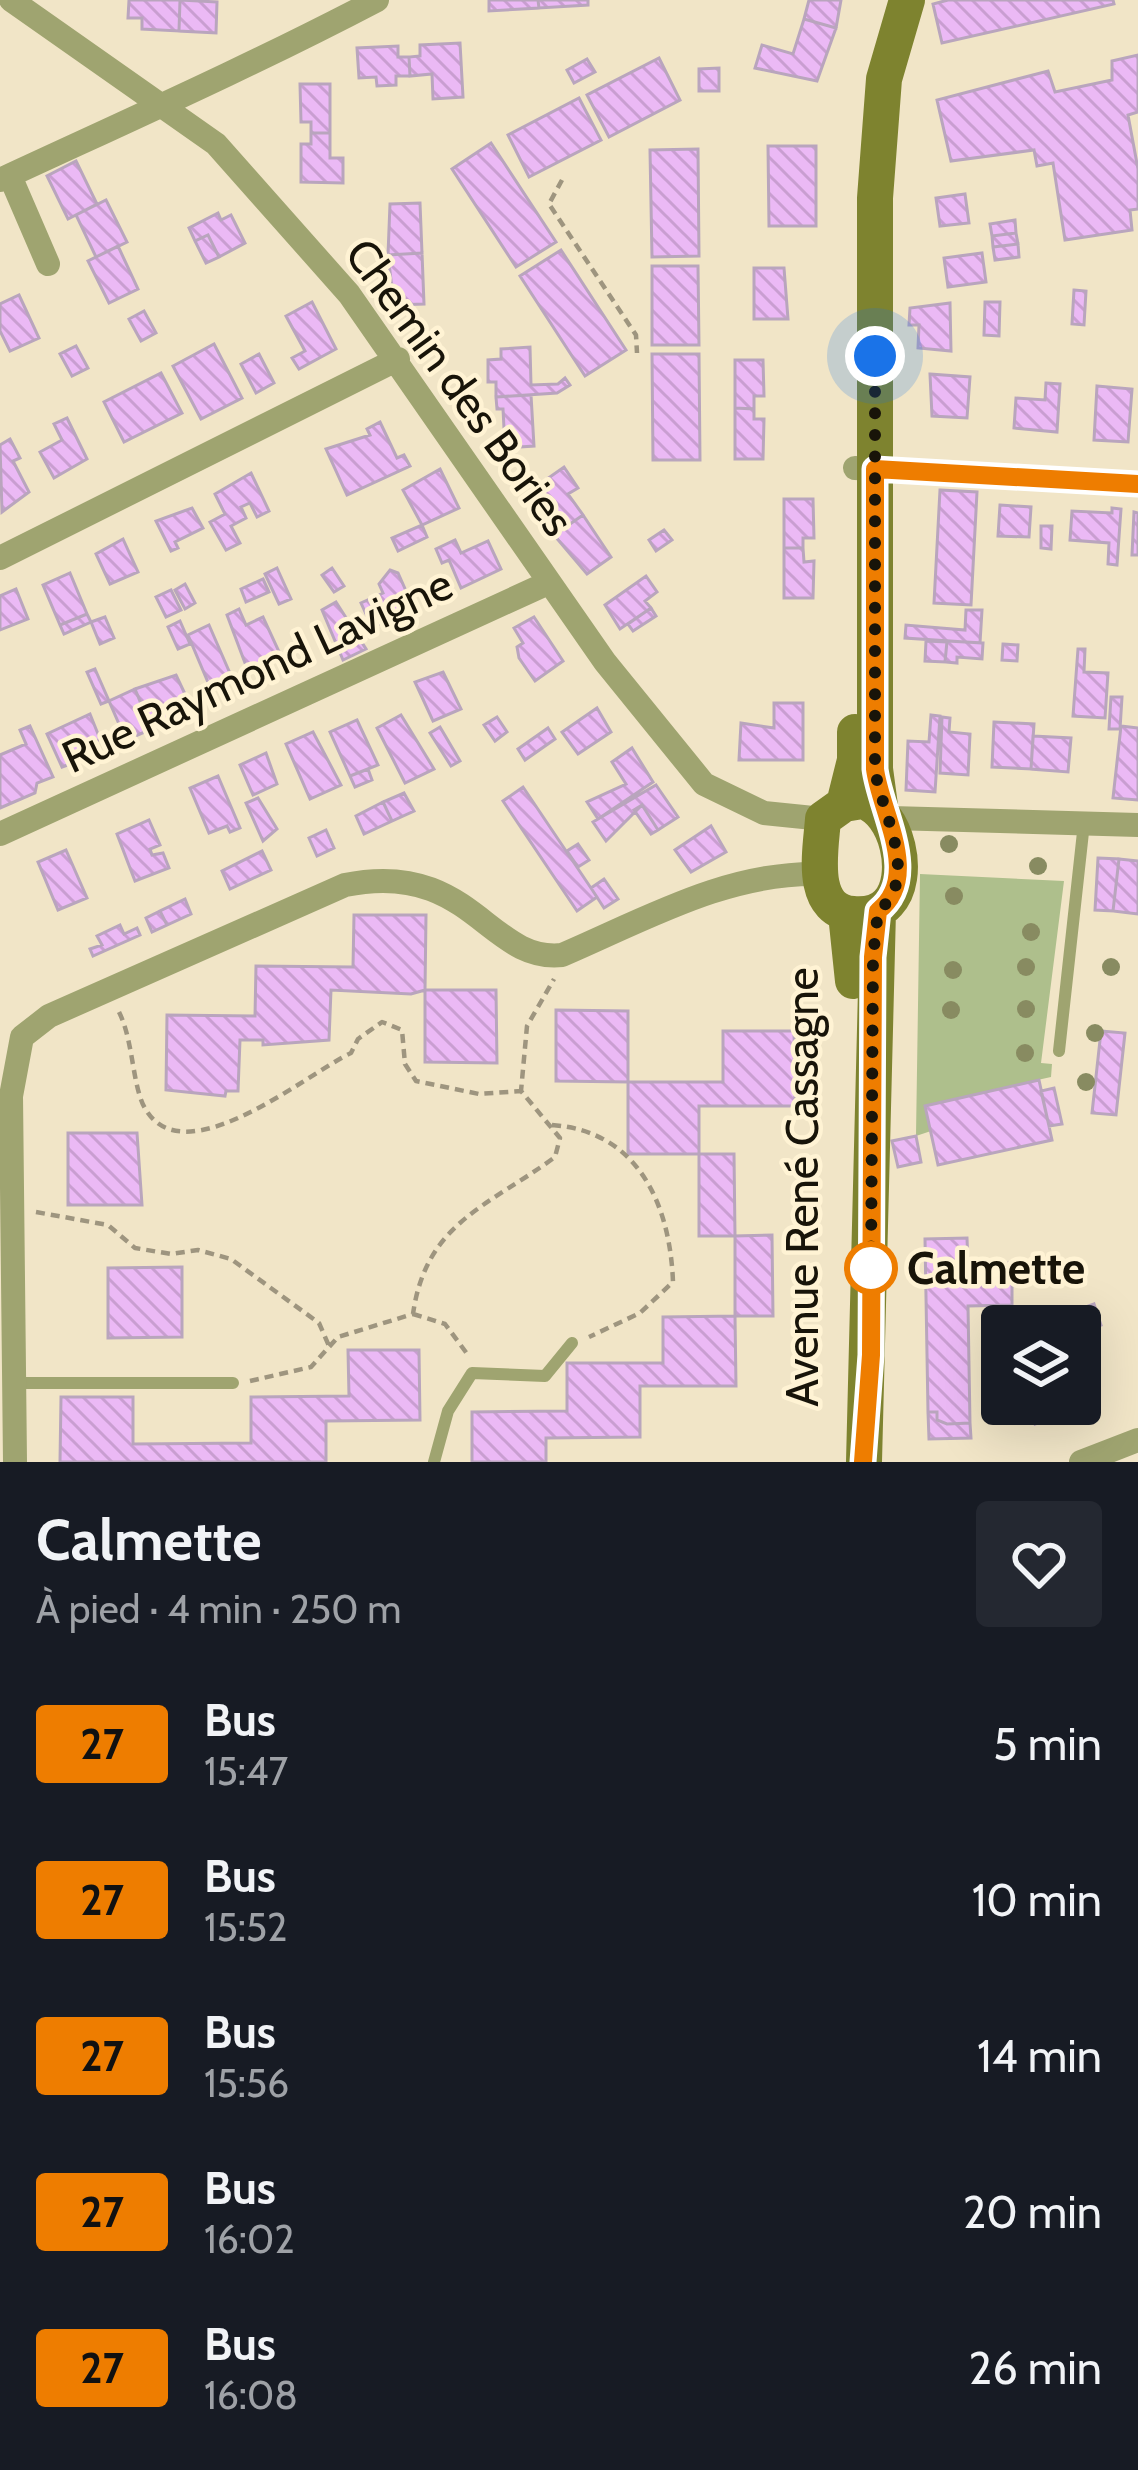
<!DOCTYPE html>
<html lang="fr">
<meta charset="utf-8">
<style>
:root{--surface:#171b24;--page:#242831;--text:#f1f3f6;--muted:#9ea1a6}
body{margin:0;font-family:Cabin,sans-serif;background:var(--page);color:var(--text);height:100vh;display:flex;flex-direction:column;font-size:45px;white-space:nowrap}
*{box-sizing:border-box;margin:0}
p{font-size:39px;color:var(--muted)}
.icon{flex:none;width:66px;height:66px;fill:none;stroke:currentColor;stroke-width:2;stroke-linecap:round;stroke-linejoin:round}
.map{position:relative;height:1462px;overflow:hidden}
.sheet{display:flex;flex-direction:column;background:var(--surface);flex:1}
.sheet>*{flex:none}
.badge{padding:0 24px;border-radius:9px;font-size:42px;line-height:78px}
.buttons{position:absolute;left:981px;top:1305px;display:grid;gap:24px}
.buttons a{display:grid;place-items:center;width:120px;height:120px;border-radius:12px;background:var(--surface);box-shadow:0 12px 48px #0002;font-size:60px}
.you{position:absolute;width:60px;height:60px;margin:-30px;border:9px solid #fff;border-radius:50%;background:#1a73e8;box-shadow:0 0 0 18px #1a73e833}
.map>.badge{position:absolute;translate:-50% -50%;box-shadow:0 0 0 6px #fff}
.round{display:grid;place-items:center;flex:none;width:126px;height:126px;border-radius:12px;background:var(--page)}
.headline{display:flex;align-items:center;justify-content:space-between;height:204px;padding:0 36px}
h1{font-size:57px;font-weight:700;line-height:90px}
ul{padding:0;list-style:none}
li{display:flex;align-items:center;gap:36px;height:156px;padding:0 36px}
li div{flex:1}
li b{display:block;font-size:45px}
li em{font-style:normal}
li .badge{min-width:132px;font-weight:700;text-align:center}
.map>svg:first-child{display:block}
.grass{fill:#aebf8c}
.building{fill:url(#building-back-hatch);stroke:#b9a5bd;stroke-width:3}
.lines{fill:none;stroke-linecap:round;stroke-linejoin:round}
.path{stroke:#9e957f;stroke-width:4.5;stroke-dasharray:9 6;stroke-linecap:butt}
.service{stroke:#9fa470;stroke-width:12}
.minor{stroke:#9fa470;stroke-width:24}
.secondary{stroke:#7e832f;stroke-width:36}
.tree{fill:#888b61}
.line-casing{stroke:#fff;stroke-width:27}
.line{stroke:#ee7d00;stroke-width:18}
.walk{stroke:#181409;stroke-width:12;stroke-dasharray:0 21.6}
.stop-dot{fill:#fff;stroke:#ee7d00;stroke-width:6}
.labels{text-anchor:middle;stroke-width:9;stroke-linejoin:round;paint-order:stroke}
.street-label{font-size:45px;fill:#181409;stroke:#fff3d4}
.stop-label{font-size:45px;font-weight:bold;fill:#181409;stroke:#fff3d4;text-anchor:start}
</style>
<div class="map">
<svg width="1138" height="1462" viewBox="0 0 1138 1462">
<defs>
<pattern id="building-back-hatch" width="6" height="6" patternUnits="userSpaceOnUse" patternTransform="scale(3)"><rect width="6" height="6" fill="#ebb9f5"/><path d="M-1 5l2 2M0 0l6 6M5-1l2 2" fill="none" stroke="#c99ed1"/></pattern>
</defs>
<rect width="100%" height="100%" fill="#f1e5c7"/>
<path class="grass" d="M 920,874 L 1064,881 L 1041,1063 L 1052,1064 L 1051,1077 L 926,1105 L 931,1131 L 916,1136 Z"/>
<path class="building" d="M 129,0 L 180,0 L 179,31 L 142,29 L 142,18 L 128,18 Z
M 180,0 L 217,2 L 216,33 L 179,31 Z
M 489,0 L 538,0 L 539,8 L 489,11 Z
M 538,0 L 588,0 L 588,5 L 539,8 Z
M 809,0 L 841,0 L 836,28 L 804,19 Z
M 948,0 L 1113,0 L 1114,4 L 942,43 L 933,4 Z
M 804,19 L 836,28 L 817,81 L 755,68 L 762,45 L 793,54 Z
M 460,43 L 463,97 L 433,99 L 432,74 L 410,76 L 409,57 L 420,56 L 420,45 Z
M 398,46 L 398,57 L 409,57 L 410,76 L 396,76 L 396,85 L 377,86 L 376,77 L 359,78 L 357,48 Z
M 1138,55 L 1138,112 L 1128,115 L 1138,169 L 1138,209 L 1130,210 L 1132,230 L 1065,240 L 1053,163 L 1037,166 L 1034,150 L 951,161 L 937,100 L 1048,71 L 1055,92 L 1112,80 L 1112,61 Z
M 659,58 L 680,100 L 609,137 L 587,95 Z
M 587,59 L 595,72 L 574,83 L 567,70 Z
M 719,68 L 719,91 L 699,91 L 699,69 Z
M 300,84 L 330,84 L 330,133 L 311,133 L 311,122 L 301,122 Z
M 579,98 L 601,140 L 529,177 L 508,135 Z
M 311,133 L 330,133 L 330,158 L 343,158 L 343,183 L 301,182 L 301,144 L 311,144 Z
M 491,143 L 556,242 L 516,267 L 452,169 Z
M 768,146 L 816,146 L 816,226 L 769,226 Z
M 698,149 L 699,256 L 652,257 L 650,150 Z
M 76,161 L 97,204 L 68,219 L 47,176 Z
M 965,194 L 969,223 L 940,226 L 936,198 Z
M 106,200 L 127,242 L 96,257 L 76,215 Z
M 420,203 L 422,253 L 388,255 L 390,204 Z
M 218,213 L 221,220 L 231,215 L 245,243 L 219,257 L 208,235 L 195,241 L 189,228 Z
M 1015,220 L 1016,233 L 992,236 L 990,224 Z
M 1016,233 L 1018,244 L 993,247 L 992,236 Z
M 208,235 L 219,257 L 206,263 L 195,241 Z
M 1018,244 L 1019,257 L 995,260 L 993,247 Z
M 118,246 L 138,289 L 109,303 L 88,261 Z
M 561,250 L 626,350 L 585,376 L 520,276 Z
M 422,253 L 424,304 L 394,305 L 388,255 Z
M 982,253 L 986,282 L 948,287 L 944,258 Z
M 652,266 L 698,266 L 699,345 L 652,345 Z
M 754,268 L 784,268 L 788,319 L 754,319 Z
M 1074,290 L 1086,291 L 1084,325 L 1072,324 Z
M 19,295 L 39,338 L 10,351 L 0,331 L 0,304 Z
M 312,302 L 336,349 L 299,369 L 292,358 L 305,351 L 286,316 Z
M 985,302 L 1000,302 L 999,336 L 984,335 Z
M 950,303 L 951,351 L 918,348 L 919,325 L 909,325 L 910,308 Z
M 144,311 L 156,333 L 141,341 L 129,319 Z
M 214,344 L 242,398 L 201,419 L 173,366 Z
M 76,346 L 88,368 L 72,376 L 60,354 Z
M 530,347 L 531,385 L 558,384 L 565,378 L 570,385 L 557,393 L 496,397 L 496,382 L 488,382 L 488,360 L 501,359 L 501,349 Z
M 259,354 L 274,383 L 256,393 L 241,364 Z
M 652,354 L 699,354 L 700,460 L 653,460 Z
M 735,360 L 763,360 L 764,396 L 754,396 L 754,409 L 735,408 Z
M 161,373 L 182,413 L 124,442 L 104,402 Z
M 930,374 L 970,377 L 967,418 L 932,416 Z
M 1046,383 L 1060,384 L 1057,432 L 1014,428 L 1016,398 L 1045,400 Z
M 1097,386 L 1132,389 L 1128,442 L 1094,440 Z
M 531,395 L 534,446 L 505,448 L 503,409 L 497,409 L 496,397 Z
M 735,408 L 754,409 L 754,419 L 764,419 L 763,459 L 735,459 Z
M 67,418 L 87,459 L 54,478 L 40,452 L 62,440 L 54,424 Z
M 380,422 L 397,458 L 404,455 L 410,466 L 347,495 L 326,449 L 370,435 L 367,429 Z
M 10,439 L 20,458 L 13,461 L 29,492 L 2,512 L 0,445 Z
M 564,467 L 578,488 L 568,494 L 583,515 L 554,535 L 530,491 Z
M 440,469 L 459,508 L 422,525 L 403,490 Z
M 251,473 L 269,511 L 257,517 L 250,503 L 241,507 L 246,518 L 231,526 L 240,543 L 226,550 L 210,522 L 225,514 L 215,494 Z
M 940,490 L 977,492 L 971,605 L 934,603 Z
M 784,499 L 813,499 L 814,538 L 803,538 L 803,548 L 784,548 Z
M 1000,505 L 1031,507 L 1029,537 L 998,536 Z
M 192,508 L 203,528 L 175,542 L 178,548 L 171,551 L 156,521 Z
M 1112,508 L 1121,509 L 1117,565 L 1108,564 L 1109,543 L 1070,540 L 1072,511 L 1112,513 Z
M 1134,512 L 1138,513 L 1138,555 L 1132,555 Z
M 583,515 L 611,557 L 587,574 L 554,535 Z
M 422,525 L 427,537 L 398,551 L 392,538 Z
M 1041,526 L 1052,526 L 1051,549 L 1041,548 Z
M 664,530 L 672,540 L 656,551 L 649,540 Z
M 123,539 L 138,572 L 110,584 L 96,554 Z
M 455,540 L 461,553 L 488,541 L 501,569 L 461,588 L 449,560 L 442,563 L 436,549 Z
M 784,548 L 803,548 L 804,562 L 814,561 L 813,598 L 784,598 Z
M 277,568 L 291,599 L 279,604 L 265,574 Z
M 332,568 L 344,586 L 334,592 L 322,575 Z
M 390,570 L 398,573 L 414,609 L 372,627 L 361,603 L 383,593 L 379,584 Z
M 70,573 L 87,614 L 60,625 L 43,585 Z
M 646,576 L 657,592 L 645,601 L 651,608 L 620,629 L 605,605 Z
M 263,579 L 269,592 L 246,602 L 241,589 Z
M 185,584 L 195,603 L 185,609 L 175,590 Z
M 16,589 L 28,619 L 0,630 L 0,596 Z
M 171,590 L 181,610 L 166,617 L 156,597 Z
M 336,602 L 366,649 L 343,660 L 322,610 Z
M 651,608 L 656,616 L 633,631 L 628,624 Z
M 239,609 L 246,625 L 263,617 L 281,656 L 248,671 L 227,615 Z
M 966,610 L 982,610 L 980,643 L 905,638 L 906,625 L 965,630 Z
M 87,614 L 91,622 L 64,634 L 60,625 Z
M 105,617 L 114,638 L 100,644 L 91,622 Z
M 534,617 L 563,661 L 535,681 L 519,658 L 517,647 L 523,643 L 514,628 Z
M 180,621 L 190,644 L 178,649 L 168,627 Z
M 209,625 L 232,678 L 210,687 L 188,635 Z
M 926,641 L 947,642 L 945,662 L 925,661 Z
M 947,641 L 983,643 L 982,659 L 957,657 L 957,663 L 945,662 Z
M 1003,644 L 1018,645 L 1017,661 L 1002,660 Z
M 1078,649 L 1085,649 L 1084,672 L 1108,673 L 1105,718 L 1073,716 Z
M 95,669 L 109,701 L 101,704 L 87,672 Z
M 443,672 L 461,709 L 433,721 L 415,682 Z
M 176,675 L 193,711 L 150,726 L 135,689 Z
M 135,689 L 152,729 L 126,740 L 109,701 Z
M 1111,697 L 1122,697 L 1120,729 L 1109,729 Z
M 774,703 L 803,703 L 803,760 L 739,760 L 741,723 L 774,728 Z
M 597,708 L 611,732 L 578,754 L 562,732 Z
M 90,714 L 100,739 L 73,753 L 76,762 L 62,767 L 47,734 Z
M 401,715 L 434,769 L 405,783 L 377,728 Z
M 931,715 L 940,716 L 935,792 L 906,790 L 908,741 L 929,742 Z
M 497,717 L 507,732 L 495,741 L 484,725 Z
M 942,717 L 950,718 L 949,732 L 970,734 L 968,775 L 940,773 Z
M 357,720 L 378,765 L 350,776 L 330,732 Z
M 994,722 L 1034,724 L 1031,769 L 992,767 Z
M 30,726 L 53,777 L 37,783 L 35,793 L 0,808 L 0,755 L 26,744 L 20,730 Z
M 1121,726 L 1138,728 L 1138,800 L 1113,798 Z
M 440,727 L 460,761 L 451,766 L 430,733 Z
M 548,728 L 555,739 L 525,760 L 518,749 Z
M 313,732 L 341,785 L 310,799 L 286,744 Z
M 1033,736 L 1071,738 L 1068,772 L 1031,769 Z
M 632,748 L 653,782 L 598,819 L 587,802 L 626,784 L 612,762 Z
M 266,753 L 277,784 L 253,795 L 240,765 Z
M 368,769 L 372,780 L 355,787 L 350,776 Z
M 218,776 L 240,828 L 230,832 L 227,826 L 209,833 L 190,788 Z
M 656,785 L 678,817 L 658,830 L 642,805 L 606,841 L 593,822 Z
M 523,787 L 597,897 L 577,911 L 503,801 Z
M 404,793 L 414,811 L 392,821 L 383,802 Z
M 258,798 L 277,829 L 263,841 L 246,803 Z
M 383,802 L 392,821 L 364,834 L 356,816 Z
M 642,805 L 658,830 L 651,834 L 634,810 Z
M 149,820 L 160,845 L 150,849 L 152,855 L 163,853 L 169,868 L 135,881 L 117,834 Z
M 711,826 L 726,852 L 691,872 L 675,850 Z
M 326,830 L 334,848 L 317,856 L 309,838 Z
M 578,844 L 589,860 L 578,867 L 567,851 Z
M 66,850 L 87,898 L 58,910 L 38,862 Z
M 262,851 L 271,870 L 230,889 L 222,871 Z
M 1098,858 L 1119,859 L 1113,911 L 1095,910 Z
M 1119,859 L 1138,861 L 1138,914 L 1113,911 Z
M 604,879 L 618,899 L 604,908 L 591,888 Z
M 185,899 L 191,914 L 167,925 L 160,911 Z
M 160,911 L 167,925 L 152,932 L 146,918 Z
M 354,915 L 426,915 L 425,990 L 411,994 L 331,990 L 329,1040 L 263,1045 L 263,1040 L 240,1040 L 238,1091 L 226,1091 L 225,1096 L 166,1090 L 167,1015 L 255,1016 L 256,966 L 353,967 Z
M 120,925 L 124,934 L 137,928 L 140,935 L 93,956 L 90,949 L 102,945 L 97,936 Z
M 425,990 L 496,990 L 497,1063 L 425,1062 Z
M 556,1010 L 628,1011 L 628,1082 L 556,1081 Z
M 723,1031 L 794,1031 L 795,1106 L 699,1106 L 699,1154 L 628,1154 L 628,1082 L 723,1082 Z
M 1101,1031 L 1125,1033 L 1116,1115 L 1092,1113 Z
M 1039,1080 L 1052,1140 L 938,1165 L 925,1106 Z
M 1054,1088 L 1062,1124 L 1049,1126 L 1041,1091 Z
M 68,1133 L 137,1133 L 142,1205 L 68,1205 Z
M 916,1136 L 921,1162 L 898,1167 L 892,1141 Z
M 699,1154 L 734,1154 L 735,1236 L 699,1236 Z
M 772,1235 L 773,1316 L 735,1316 L 735,1236 Z
M 967,1238 L 968,1264 L 1012,1263 L 1012,1305 L 968,1306 L 970,1423 L 947,1424 L 937,1420 L 937,1412 L 928,1412 L 925,1239 Z
M 182,1267 L 182,1337 L 108,1338 L 108,1268 Z
M 1094,1304 L 1101,1325 L 1080,1333 L 1080,1326 L 1068,1326 L 1064,1315 Z
M 735,1316 L 736,1386 L 640,1386 L 640,1437 L 546,1438 L 546,1462 L 472,1462 L 472,1412 L 567,1411 L 567,1363 L 663,1363 L 663,1317 Z
M 348,1350 L 419,1350 L 420,1420 L 326,1421 L 326,1462 L 60,1462 L 61,1397 L 133,1397 L 133,1444 L 251,1443 L 251,1397 L 349,1396 Z
M 1028,1404 L 1076,1404 L 1078,1409 L 1035,1424 Z
M 928,1412 L 937,1412 L 937,1420 L 947,1424 L 970,1423 L 971,1438 L 929,1439 Z"/>
<g class="lines">
<path class="path" d="M 562,180 L 549,204 L 636,335 L 637,353
M 119,1012 C 134,1042 132,1088 146,1110 C 186,1175 305,1075 351,1053 L 358,1039 L 382,1022 L 402,1030 L 405,1064 L 416,1081 L 479,1094 L 521,1091
M 552,1125 C 638,1131 670,1204 673,1282 L 640,1313 L 589,1337
M 36,1212 L 108,1225 L 135,1248 L 171,1254 L 198,1250 L 231,1259 L 319,1323 L 329,1346
M 413,1314 L 445,1324 L 468,1355
M 250,1381 L 311,1367 L 338,1337 L 413,1314 C 426,1222 489,1206 555,1157 L 560,1138 L 521,1091 L 527,1026 L 554,979"/>
<path class="service" d="M 1059,1051 L 1084,823
M 14,1383 L 233,1383
M 434,1462 L 448,1411 L 472,1373 L 545,1376 L 572,1343"/>
<path class="minor" d="M 11,0 L 216,144 L 349,294 L 605,662 L 704,784 L 764,813 L 823,819
M 10,176 L 48,264
M 0,180 C 127,121 253,65 377,0
M 855,468 L 1138,484
M 0,558 L 398,359
M 891,818 L 1138,825
M 0,834 L 548,583
M 15,1462 L 11,1096 L 22,1037 L 49,1016 L 345,885 C 471,859 488,963 562,955 C 646,919 727,872 819,874
M 1081,1462 L 1138,1440"/>
<path class="secondary" d="M 862,801 C 898,811 912,878 888,903 C 879,913 865,915 853,914 C 808,910 821,849 823,819 L 844,804 Z
M 844,804 L 855,760 L 855,732
M 880,806 L 875,769 L 875,198 L 884,79 L 907,0
M 846,914 L 853,981
M 864,1462 L 878,911"/>
</g>
<g class="tree">
<circle cx="949" cy="844" r="9"/>
<circle cx="1038" cy="866" r="9"/>
<circle cx="954" cy="896" r="9"/>
<circle cx="1031" cy="932" r="9"/>
<circle cx="1026" cy="967" r="9"/>
<circle cx="1111" cy="967" r="9"/>
<circle cx="953" cy="970" r="9"/>
<circle cx="1026" cy="1009" r="9"/>
<circle cx="951" cy="1010" r="9"/>
<circle cx="1095" cy="1033" r="9"/>
<circle cx="1025" cy="1053" r="9"/>
<circle cx="1086" cy="1082" r="9"/>
</g>
<g class="lines">
<g class="line-casing">
<path id="line" d="M 863,1462 L 871,1355 L 873,957 L 878,911 C 922,877 880,811 875,769 L 875,469 L 1138,484"/>
</g>
<use href="#line" class="line"/>
<path class="walk" d="M 871,1268 L 873,957 L 878,911 C 922,877 880,811 875,769 L 875,356"/>
</g>
<circle class="stop-dot" cx="871" cy="1268" r="24"/>
<g class="labels">
<g class="street-label">
<text transform="translate(460 387) rotate(54)" y="16">Chemin des Bories</text>
<text transform="translate(257 670) rotate(-25)" y="16">Rue Raymond Lavigne</text>
<text transform="translate(802 1187) rotate(-90)" y="16">Avenue René Cassagne</text>
</g>
<g class="stop-label">
<text x="907" y="1284">Calmette</text>
</g>
</g>
</svg>
<div class="buttons">
<a><svg class="icon" aria-label="layers" viewBox="0 0 24 24"><path d="M12 4l9 5-9 5-9-5zM3 14l9 5 9-5"/></svg></a>
</div>
<div class="you" style="left:875px;top:356px"></div>
</div>
<section class="sheet">
<div class="headline"><div><h1>Calmette</h1><p>À pied · 4 min · 250 m</p></div><a class="round"><svg class="icon" aria-label="heart" viewBox="0 0 24 24"><path d="M12 20l-8-8c-3-5 5-10 8-4 3-6 11-1 8 4z"/></svg></a></div>
<ul>
<li><span class="badge" style="background:#ee7d00;color:#111">27</span><div><b>Bus</b><p>15:47</p></div><em>5 min</em></li>
<li><span class="badge" style="background:#ee7d00;color:#111">27</span><div><b>Bus</b><p>15:52</p></div><em>10 min</em></li>
<li><span class="badge" style="background:#ee7d00;color:#111">27</span><div><b>Bus</b><p>15:56</p></div><em>14 min</em></li>
<li><span class="badge" style="background:#ee7d00;color:#111">27</span><div><b>Bus</b><p>16:02</p></div><em>20 min</em></li>
<li><span class="badge" style="background:#ee7d00;color:#111">27</span><div><b>Bus</b><p>16:08</p></div><em>26 min</em></li>
</ul>
</section>
